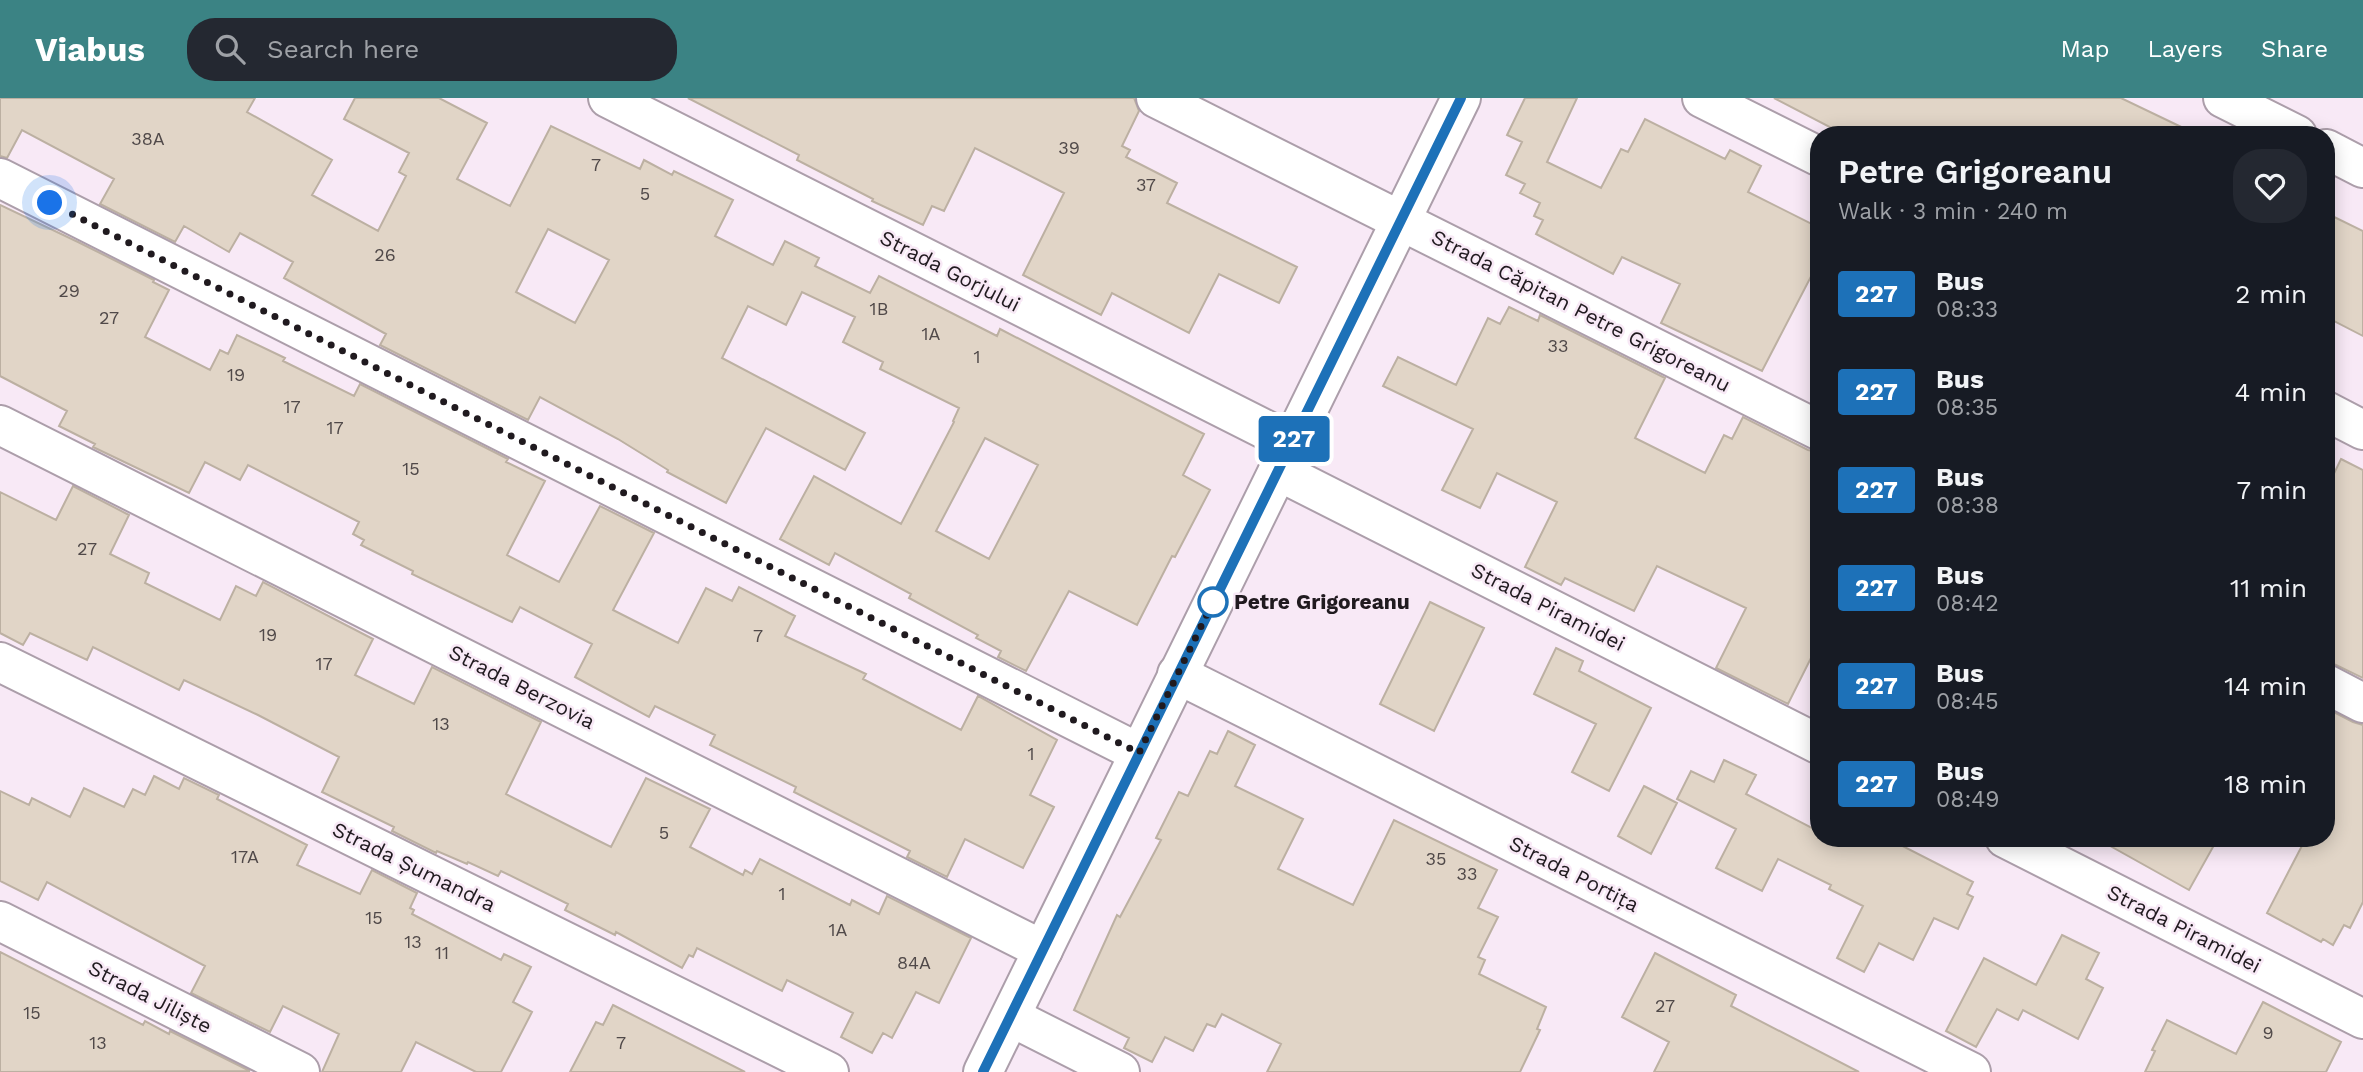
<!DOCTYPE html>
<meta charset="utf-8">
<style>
:root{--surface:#171b24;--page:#242831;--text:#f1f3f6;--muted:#9ea1a6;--accent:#3b8384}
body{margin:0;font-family:"Work Sans",sans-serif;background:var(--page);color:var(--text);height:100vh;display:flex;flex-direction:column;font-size:26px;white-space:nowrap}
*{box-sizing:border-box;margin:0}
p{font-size:23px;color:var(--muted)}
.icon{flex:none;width:38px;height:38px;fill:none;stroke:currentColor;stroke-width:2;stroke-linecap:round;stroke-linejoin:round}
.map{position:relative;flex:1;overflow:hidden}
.side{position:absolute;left:1810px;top:28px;width:525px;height:721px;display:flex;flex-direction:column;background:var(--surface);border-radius:28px;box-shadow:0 4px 18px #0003}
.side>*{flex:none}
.badge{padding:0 14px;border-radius:5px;font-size:24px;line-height:46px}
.you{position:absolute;width:35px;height:35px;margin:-18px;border:5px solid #fff;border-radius:50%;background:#1a73e8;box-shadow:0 0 0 10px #1a73e833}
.map>.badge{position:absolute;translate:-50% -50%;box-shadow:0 0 0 4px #fff}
.round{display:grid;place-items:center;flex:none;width:74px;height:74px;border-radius:28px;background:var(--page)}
.summary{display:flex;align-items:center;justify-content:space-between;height:119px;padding:0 28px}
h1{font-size:33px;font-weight:600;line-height:52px}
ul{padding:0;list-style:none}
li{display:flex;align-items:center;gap:21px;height:98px;padding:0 28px}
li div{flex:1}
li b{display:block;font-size:26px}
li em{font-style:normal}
li .badge{min-width:77px;font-weight:700;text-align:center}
header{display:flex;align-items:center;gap:42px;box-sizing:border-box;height:98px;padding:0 35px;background:var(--accent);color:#fff}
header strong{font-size:33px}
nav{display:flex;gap:38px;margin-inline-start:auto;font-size:24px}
.search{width:490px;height:63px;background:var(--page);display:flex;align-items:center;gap:18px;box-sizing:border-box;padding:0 24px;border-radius:28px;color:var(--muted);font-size:26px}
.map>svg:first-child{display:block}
.building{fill:#e1d5c7;stroke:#bcb0a2;stroke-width:2;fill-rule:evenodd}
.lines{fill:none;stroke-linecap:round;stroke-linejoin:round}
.street-casing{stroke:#ac9eaa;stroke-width:42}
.secondary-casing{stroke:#ac9eaa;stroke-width:42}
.street{stroke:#fff;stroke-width:38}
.secondary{stroke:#fff;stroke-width:38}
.line-casing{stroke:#fff;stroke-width:16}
.line{stroke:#1d71b8;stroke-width:10}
.walk{stroke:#201a1f;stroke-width:7;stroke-dasharray:0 12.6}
.stop-dot{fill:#fff;stroke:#1d71b8;stroke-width:3.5}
.labels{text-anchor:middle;stroke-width:5;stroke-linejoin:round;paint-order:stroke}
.number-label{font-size:18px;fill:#504949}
.street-label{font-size:21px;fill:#201a1f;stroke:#f8e9f6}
.stop-label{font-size:21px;font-weight:bold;fill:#201a1f;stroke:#f8e9f6;text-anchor:start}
</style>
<header>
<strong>Viabus</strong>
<div class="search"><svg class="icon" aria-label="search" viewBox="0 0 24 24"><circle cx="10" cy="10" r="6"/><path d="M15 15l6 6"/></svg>Search here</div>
<nav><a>Map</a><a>Layers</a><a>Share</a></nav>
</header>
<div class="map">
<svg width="2363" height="974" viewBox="0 0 2363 974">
<rect width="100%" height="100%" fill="#f8e9f6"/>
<path class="building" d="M 0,0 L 255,0 L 247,14 L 332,62 L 312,97 L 378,133 L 406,78 L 399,74 L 409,55 L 344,21 L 355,0 L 439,0 L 487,25 L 457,81 L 510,108 L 551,28 L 640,71 L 644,62 L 672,77 L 674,73 L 733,102 L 715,138 L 773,167 L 785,143 L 819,160 L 815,168 L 870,195 L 879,178 L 997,238 L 1000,231 L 1204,336 L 1183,377 L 1210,392 L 1175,459 L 1172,458 L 1137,527 L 1069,493 L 1026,573 L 998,559 L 1001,553 L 976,540 L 978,537 L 909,500 L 911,496 L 835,455 L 829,467 L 780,441 L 814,378 L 901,426 L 954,324 L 953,323 L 959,310 L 880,271 L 883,264 L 843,244 L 855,219 L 802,194 L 786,227 L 748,208 L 722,260 L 865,335 L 845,372 L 766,330 L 726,405 L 667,374 L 668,372 L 618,341 L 540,299 L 528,322 L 380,247 L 386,236 L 284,180 L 293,164 L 240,135 L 229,154 L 184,128 L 175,144 L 100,106 L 114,81 L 22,32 L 7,60 L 0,58 ZM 548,131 L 609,162 L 575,225 L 516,194 ZM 985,340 L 1038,367 L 989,461 L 936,433 Z
M 688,0 L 1134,0 L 1139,13 L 1122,48 L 1130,52 L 1126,59 L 1177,85 L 1167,105 L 1297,169 L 1279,205 L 1219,176 L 1189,235 L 1112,195 L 1101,217 L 1023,177 L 1064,95 L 975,50 L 944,113 L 932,108 L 923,127 L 872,103 L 873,101 L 797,62 L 799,57 Z
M 1525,0 L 1577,0 L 1547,64 L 1601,90 L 1621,51 L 1628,54 L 1645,21 L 1725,61 L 1730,52 L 1761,68 L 1748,94 L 1818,129 L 1818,165 L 1762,273 L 1661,225 L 1680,186 L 1622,159 L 1613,176 L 1536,136 L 1543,122 L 1534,118 L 1540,105 L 1520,95 L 1525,86 L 1506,77 L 1522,44 L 1507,37 Z
M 1774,0 L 2121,0 L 2198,37 L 1845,37 Z
M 0,107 L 78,144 L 154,182 L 153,184 L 169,192 L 145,239 L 210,272 L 220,252 L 228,256 L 237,237 L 285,260 L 283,263 L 354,298 L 360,286 L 508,361 L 506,364 L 545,383 L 507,457 L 559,484 L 600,408 L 654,435 L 613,512 L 678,545 L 706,490 L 732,503 L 739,489 L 795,518 L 785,538 L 866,576 L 863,581 L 961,632 L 978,598 L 1057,642 L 1030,697 L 1054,709 L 1023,770 L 965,741 L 947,779 L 907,759 L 910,753 L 794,694 L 796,689 L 710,647 L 715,637 L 655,608 L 649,619 L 575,579 L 592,546 L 520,509 L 512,524 L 412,476 L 413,473 L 361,447 L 364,442 L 353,436 L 359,424 L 248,367 L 240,382 L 205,364 L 189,395 L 93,349 L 95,346 L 59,328 L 67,313 L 0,278 Z
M 2326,115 L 2363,133 L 2363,238 L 2326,219 Z
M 1509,209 L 1538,223 L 1540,217 L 1665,280 L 1635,340 L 1705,375 L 1724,337 L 1732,341 L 1743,319 L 1808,352 L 1818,354 L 1818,546 L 1788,606 L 1716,570 L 1746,510 L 1657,468 L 1634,513 L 1565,480 L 1561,487 L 1525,469 L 1557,404 L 1497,375 L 1480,410 L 1442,392 L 1473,331 L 1383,288 L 1398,259 L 1456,287 L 1488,220 L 1500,226 Z
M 2341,361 L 2363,372 L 2363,580 L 2336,567 L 2326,564 L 2326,392 Z
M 73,388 L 129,417 L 110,456 L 149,475 L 145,485 L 220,522 L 236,488 L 256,498 L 263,484 L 373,541 L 355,577 L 414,606 L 432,569 L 541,624 L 506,696 L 599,743 L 611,749 L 646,680 L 710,711 L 690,749 L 743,777 L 745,772 L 752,776 L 760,761 L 850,807 L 852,802 L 879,816 L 887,798 L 971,840 L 939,905 L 916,894 L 892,940 L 883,935 L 872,955 L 841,939 L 853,915 L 787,882 L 782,893 L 697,850 L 693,859 L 689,857 L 682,870 L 616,834 L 615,837 L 565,812 L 568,806 L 501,773 L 498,778 L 468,764 L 467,766 L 437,753 L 436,755 L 392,733 L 394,729 L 322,694 L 339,659 L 258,617 L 184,582 L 179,592 L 93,549 L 87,562 L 30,535 L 23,547 L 0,535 L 0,394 L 56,422 Z
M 1430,504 L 1484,530 L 1434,633 L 1380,606 Z
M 1556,550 L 1583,563 L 1579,573 L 1651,610 L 1609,693 L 1572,674 L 1596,626 L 1534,596 Z
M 2326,610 L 2353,624 L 2363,627 L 2363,804 L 2350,830 L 2344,827 L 2333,847 L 2323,841 L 2321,844 L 2267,815 L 2306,740 L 2326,740 Z
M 1228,633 L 1255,647 L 1235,688 L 1303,721 L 1278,771 L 1353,807 L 1394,722 L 1497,772 L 1478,810 L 1498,819 L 1478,859 L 1485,862 L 1479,876 L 1546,909 L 1537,931 L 1540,932 L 1520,974 L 1267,974 L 1281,946 L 1222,916 L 1215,929 L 1207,926 L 1193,953 L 1165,939 L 1152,964 L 1124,950 L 1129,940 L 1074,912 L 1117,817 L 1120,819 L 1161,742 L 1156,740 L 1179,694 L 1188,698 L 1210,653 L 1217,656 Z
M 1724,662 L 1756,677 L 1746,696 L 1818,733 L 1818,740 L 1887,740 L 1973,784 L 1967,796 L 1973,799 L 1958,831 L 1934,820 L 1913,862 L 1879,845 L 1864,874 L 1837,860 L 1863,808 L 1829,791 L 1831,787 L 1778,761 L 1762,793 L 1716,770 L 1736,731 L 1677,701 L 1691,673 L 1714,684 Z
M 154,678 L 179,691 L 184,680 L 219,697 L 217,701 L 307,747 L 297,767 L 360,796 L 372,772 L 417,795 L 410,810 L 414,812 L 412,816 L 501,862 L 504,856 L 531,869 L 513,904 L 532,914 L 501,974 L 476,974 L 416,944 L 401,974 L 322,974 L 339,936 L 283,908 L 270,934 L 191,895 L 205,868 L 47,784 L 38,802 L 0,783 L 0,693 L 29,707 L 32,700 L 70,719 L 84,690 L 124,709 L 133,691 L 145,697 Z
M 1644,688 L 1677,705 L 1651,756 L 1618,738 Z
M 2096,740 L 2218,740 L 2189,792 Z
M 2062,837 L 2099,855 L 2086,881 L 2103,890 L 2078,941 L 2023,912 L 2018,922 L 1997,911 L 1976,949 L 1946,933 L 1984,860 L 2036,887 Z
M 0,854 L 143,927 L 145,923 L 169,936 L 170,933 L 250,973 L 0,974 Z
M 1655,855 L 1736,897 L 1731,908 L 1859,974 L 1654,974 L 1669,944 L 1622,919 Z
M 2263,904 L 2341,944 L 2326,974 L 2145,974 L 2155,953 L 2152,952 L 2167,922 L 2236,956 Z
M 613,907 L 745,974 L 570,974 L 596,924 L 603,927 Z"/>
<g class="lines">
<g class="street-casing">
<path id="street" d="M 608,0 L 1292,345
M 1156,0 L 1818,332
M 1702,0 L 1818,58
M 2223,0 L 2297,37
M 2326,51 L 2363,70
M 0,80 L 1139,655
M 2326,313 L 2363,332
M 0,327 L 1043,852
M 1278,373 L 1818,646
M 0,564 L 829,974
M 1177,576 L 1971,974
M 2326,586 L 2363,605
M 2005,740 L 2363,921
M 0,823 L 300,974
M 1011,919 L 1120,974"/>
</g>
<g class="secondary-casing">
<path id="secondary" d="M 983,974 L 1461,0"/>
</g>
<use href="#street" class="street"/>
<use href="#secondary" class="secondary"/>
</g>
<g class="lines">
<g class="line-casing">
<path id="line" d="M 983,974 L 1461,0"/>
</g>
<use href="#line" class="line"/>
<path class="walk" d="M 50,105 L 1139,655 L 1213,504"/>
</g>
<circle class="stop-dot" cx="1213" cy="504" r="14"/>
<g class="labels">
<g class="number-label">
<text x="148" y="47">38A</text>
<text x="1069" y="56">39</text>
<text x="596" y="73">7</text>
<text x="1146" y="93">37</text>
<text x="645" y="102">5</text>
<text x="385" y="163">26</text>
<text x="69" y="199">29</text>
<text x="879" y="217">1B</text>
<text x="109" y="226">27</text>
<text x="931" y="242">1A</text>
<text x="1558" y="254">33</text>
<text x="977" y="265">1</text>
<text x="236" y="283">19</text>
<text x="292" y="315">17</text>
<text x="335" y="336">17</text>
<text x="411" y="377">15</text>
<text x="87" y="457">27</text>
<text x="268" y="543">19</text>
<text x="758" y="544">7</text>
<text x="324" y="572">17</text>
<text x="441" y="632">13</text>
<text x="1031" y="662">1</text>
<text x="664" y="741">5</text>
<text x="245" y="765">17A</text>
<text x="1436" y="767">35</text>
<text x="1467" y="782">33</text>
<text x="782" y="802">1</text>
<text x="374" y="826">15</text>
<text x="838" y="838">1A</text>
<text x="413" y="850">13</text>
<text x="442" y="861">11</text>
<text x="914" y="871">84A</text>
<text x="1665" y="914">27</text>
<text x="32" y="921">15</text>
<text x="2268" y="941">9</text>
<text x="98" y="951">13</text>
<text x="621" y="951">7</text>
</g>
<g class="street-label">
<text transform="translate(950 173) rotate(27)" y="7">Strada Gorjului</text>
<text transform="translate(1581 213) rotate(27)" y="7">Strada Căpitan Petre Grigoreanu</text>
<text transform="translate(1548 509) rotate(27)" y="7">Strada Piramidei</text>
<text transform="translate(522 589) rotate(27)" y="7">Strada Berzovia</text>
<text transform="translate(414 769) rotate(26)" y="7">Strada Șumandra</text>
<text transform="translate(1574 776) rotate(27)" y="7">Strada Portița</text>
<text transform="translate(2184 831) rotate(27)" y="7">Strada Piramidei</text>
<text transform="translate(150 899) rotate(27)" y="7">Strada Jiliște</text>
</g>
<g class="stop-label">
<text x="1234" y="511">Petre Grigoreanu</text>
</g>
</g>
</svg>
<div class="you" style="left:50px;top:105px"></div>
<b class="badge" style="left:1294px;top:341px;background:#1d71b8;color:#fff">227</b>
<section class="side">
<div class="summary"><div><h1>Petre Grigoreanu</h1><p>Walk · 3 min · 240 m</p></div><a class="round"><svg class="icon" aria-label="heart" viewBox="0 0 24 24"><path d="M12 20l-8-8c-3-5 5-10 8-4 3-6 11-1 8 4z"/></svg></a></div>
<ul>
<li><span class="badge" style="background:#1d71b8;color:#fff">227</span><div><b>Bus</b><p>08:33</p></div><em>2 min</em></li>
<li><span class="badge" style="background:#1d71b8;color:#fff">227</span><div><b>Bus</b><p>08:35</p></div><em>4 min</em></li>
<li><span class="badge" style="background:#1d71b8;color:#fff">227</span><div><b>Bus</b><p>08:38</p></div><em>7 min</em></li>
<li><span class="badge" style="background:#1d71b8;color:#fff">227</span><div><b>Bus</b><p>08:42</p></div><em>11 min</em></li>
<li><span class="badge" style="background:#1d71b8;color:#fff">227</span><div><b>Bus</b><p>08:45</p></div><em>14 min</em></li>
<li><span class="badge" style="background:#1d71b8;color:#fff">227</span><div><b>Bus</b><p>08:49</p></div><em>18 min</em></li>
</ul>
</section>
</div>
